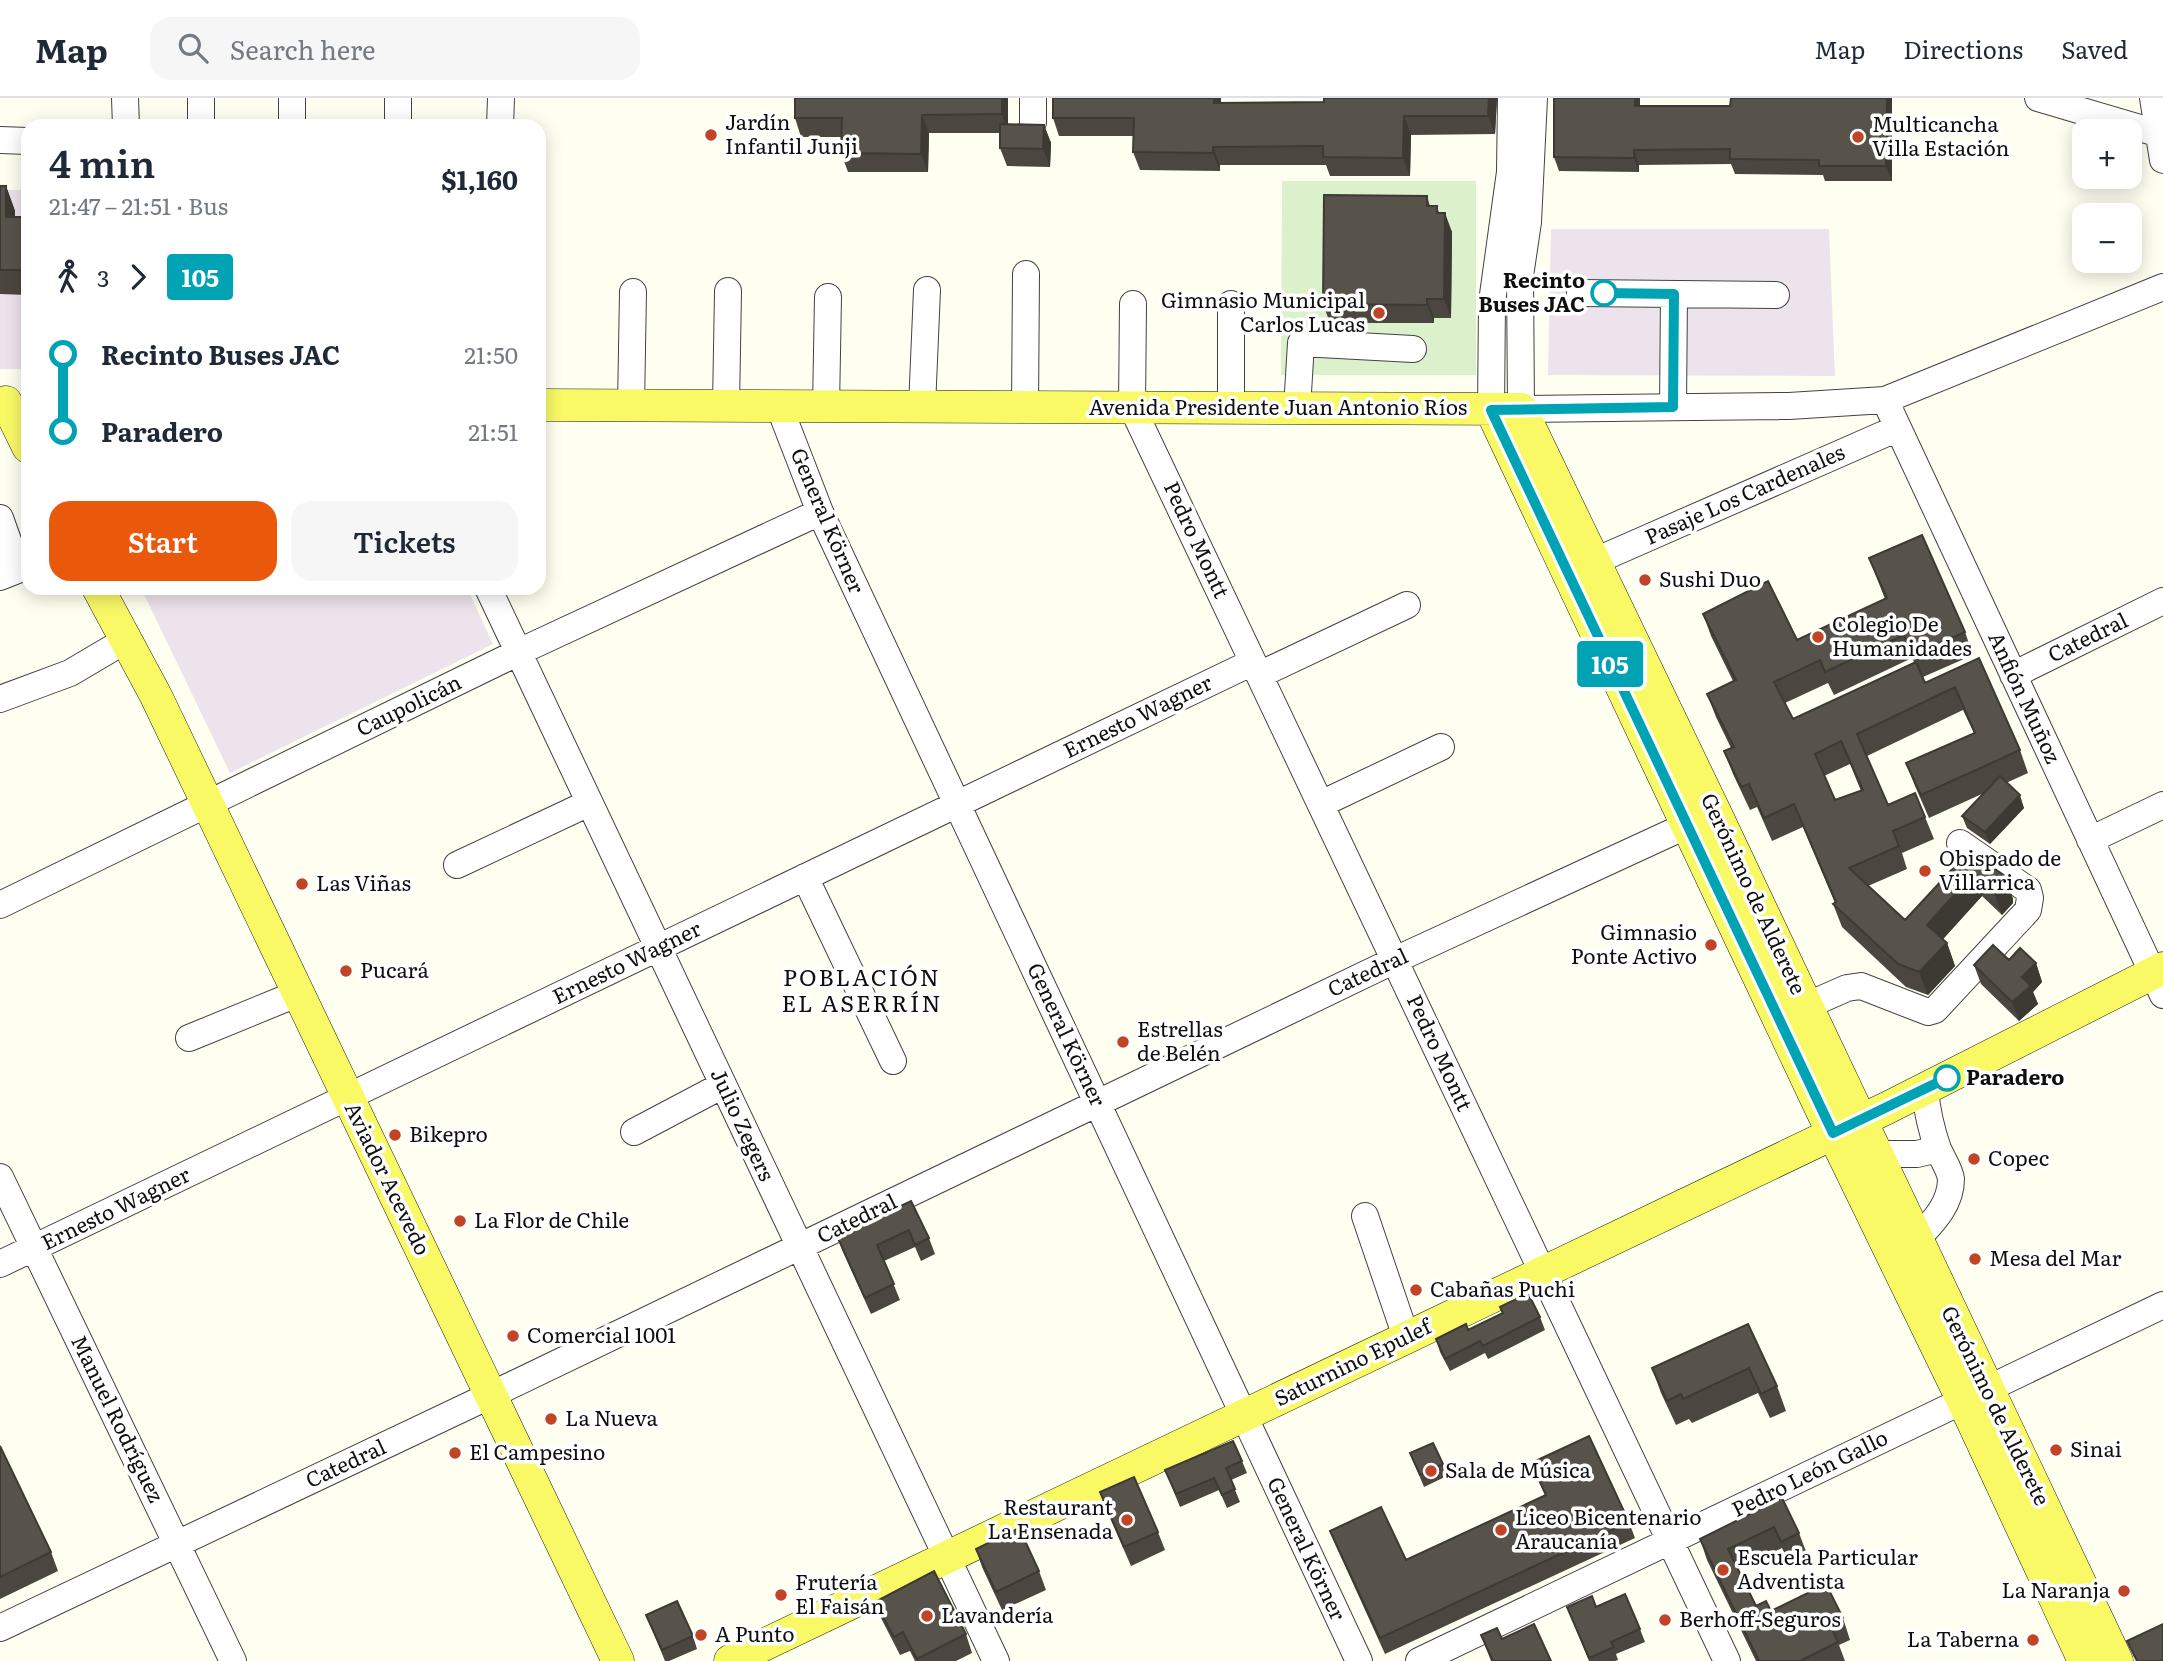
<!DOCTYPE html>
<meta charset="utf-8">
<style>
:root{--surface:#fff;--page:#f6f6f7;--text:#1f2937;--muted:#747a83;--line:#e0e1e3;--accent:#ea580c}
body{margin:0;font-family:Literata,serif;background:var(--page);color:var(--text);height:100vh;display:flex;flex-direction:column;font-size:26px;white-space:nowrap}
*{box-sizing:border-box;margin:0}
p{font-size:23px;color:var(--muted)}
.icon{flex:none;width:38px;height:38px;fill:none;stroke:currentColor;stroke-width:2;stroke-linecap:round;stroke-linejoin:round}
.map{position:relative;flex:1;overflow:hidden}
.sheet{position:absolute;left:21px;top:21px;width:525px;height:476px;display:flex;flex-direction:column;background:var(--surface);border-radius:21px;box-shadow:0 4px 18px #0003}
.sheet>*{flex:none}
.badge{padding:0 14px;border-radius:5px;font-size:24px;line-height:46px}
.buttons{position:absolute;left:2072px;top:21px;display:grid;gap:14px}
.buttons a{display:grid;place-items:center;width:70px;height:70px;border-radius:14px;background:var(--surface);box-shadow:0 4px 18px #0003;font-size:35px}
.map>.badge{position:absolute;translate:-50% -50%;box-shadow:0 0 0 4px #fff}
.legs{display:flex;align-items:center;gap:10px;height:77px;padding:0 28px;font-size:23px}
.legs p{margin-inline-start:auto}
.head{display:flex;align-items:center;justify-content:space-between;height:119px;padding:0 28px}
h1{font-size:38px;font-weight:600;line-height:52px}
.button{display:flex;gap:14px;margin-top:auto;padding:14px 28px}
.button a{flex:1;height:80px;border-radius:21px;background:var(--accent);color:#fff;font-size:28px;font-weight:600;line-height:80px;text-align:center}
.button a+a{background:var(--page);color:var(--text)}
ul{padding:0 28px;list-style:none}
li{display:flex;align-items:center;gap:24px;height:77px;font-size:26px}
li i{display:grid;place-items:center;width:10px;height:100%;margin:0 9px;background:currentColor}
li i::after{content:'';width:18px;height:18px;margin:-9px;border:5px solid;border-radius:50%;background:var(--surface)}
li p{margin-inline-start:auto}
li:first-child i{background:linear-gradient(#0000 50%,currentColor 0)}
li:last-child i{background:linear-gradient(currentColor 50%,#0000 0)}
header{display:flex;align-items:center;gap:42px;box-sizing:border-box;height:98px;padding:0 35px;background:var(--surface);border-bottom:2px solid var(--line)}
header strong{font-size:33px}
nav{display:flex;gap:38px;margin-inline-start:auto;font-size:24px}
.search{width:490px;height:63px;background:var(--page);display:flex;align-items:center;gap:18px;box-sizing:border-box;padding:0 24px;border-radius:21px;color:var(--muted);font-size:26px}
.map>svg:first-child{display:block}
.industrial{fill:#ede3ec}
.pitch{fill:#dbf1cb}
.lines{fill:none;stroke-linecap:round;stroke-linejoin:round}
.minor-casing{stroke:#424242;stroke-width:28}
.major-casing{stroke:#202020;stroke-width:33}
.minor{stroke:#fff;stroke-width:26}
.major{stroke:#f9f966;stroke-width:32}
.wall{fill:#4b4740;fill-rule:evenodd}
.shaded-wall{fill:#3d3a34}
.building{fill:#57534b;stroke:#3d3a34;stroke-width:2;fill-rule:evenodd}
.line-1-casing{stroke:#fff;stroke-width:16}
.line-1{stroke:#00a3b4;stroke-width:10}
.poi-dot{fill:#c04425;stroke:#fff;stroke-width:2.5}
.stop-1-dot{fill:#fff;stroke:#00a3b4;stroke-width:3.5}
.labels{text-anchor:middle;stroke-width:7;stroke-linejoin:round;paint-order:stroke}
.poi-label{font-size:21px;fill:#0f0f0f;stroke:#fff;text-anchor:start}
.stop-label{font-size:21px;font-weight:bold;fill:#0f0f0f;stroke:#fff;text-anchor:end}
.street-label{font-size:21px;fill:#0f0f0f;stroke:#fff}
.neighbourhood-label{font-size:23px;letter-spacing:2px;fill:#0f0f0f;stroke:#fff}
</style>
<header>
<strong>Map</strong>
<div class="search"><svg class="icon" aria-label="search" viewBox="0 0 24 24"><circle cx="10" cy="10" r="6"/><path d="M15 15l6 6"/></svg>Search here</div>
<nav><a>Map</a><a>Directions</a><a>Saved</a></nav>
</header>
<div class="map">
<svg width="2163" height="1563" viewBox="0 0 2163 1563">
<rect width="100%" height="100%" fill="#fefff0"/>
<path class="industrial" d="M 0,92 L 28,92 L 28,271 L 0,271 Z
M 1551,131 L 1829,131 L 1835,278 L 1548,277 Z
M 141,490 L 467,490 L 493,546 L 230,675 Z"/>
<path class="pitch" d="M 1282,83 L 1476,83 L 1476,277 L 1281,277 Z"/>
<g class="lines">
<g class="minor-casing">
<path id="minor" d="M 125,0 L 126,28
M 201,0 L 201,28
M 1033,0 L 1033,24
M 1534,0 L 1528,124 L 1520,178 L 1521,311 L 1789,308 L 1885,302 L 2163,189
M 2038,0 L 2160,36
M 2153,0 L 2163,62
M 292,28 L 292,0
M 398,28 L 398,0
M 500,28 L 501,0
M 0,42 L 28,43
M 1580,195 L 1776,197
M 1133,206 L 1132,309 L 1727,1563
M 1885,302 L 2163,897
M 631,308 L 633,194
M 726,308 L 728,193
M 779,308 L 820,414 L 1359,1563
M 826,309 L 828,199
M 922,309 L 927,192
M 1025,309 L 1026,176
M 1673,309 L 1674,196
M 1231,311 L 1231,206
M 1297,311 L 1301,245 L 1413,251
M 1491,312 L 1492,204 L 1510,74 L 1511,0
M 0,420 L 11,451 L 0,455
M 1593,464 L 1898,330
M 0,479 L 28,468
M 488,490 L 996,1563
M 1259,577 L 1407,507
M 2013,577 L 2163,503
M 0,601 L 70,575 L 126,542
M 1321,706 L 1441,649
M 2090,742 L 2163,707
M 457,767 L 589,705
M 805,779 L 893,963
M 0,807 L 523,552 L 820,414
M 1806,908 L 1847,890 L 1861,888 L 1928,914 L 1935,912 L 2028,812 L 2030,800 L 2028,792 L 1960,745
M 189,940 L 299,895
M 634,1034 L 723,987
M 1875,1056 L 1917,1056 L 1938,1051
M 0,1079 L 233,1563
M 1365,1118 L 1406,1239
M 1916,1142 C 1932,1125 1951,1107 1951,1081 C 1950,1072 1942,1060 1938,1051 C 1931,1031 1927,1013 1925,992
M 0,1166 L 1253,564
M 0,1530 L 491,1297 L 1395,862 L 1705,719
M 1419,1563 L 2163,1207"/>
</g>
<g class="major-casing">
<path id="major" d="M 6,304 L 28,349
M 539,307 L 1521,311 L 1715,714 L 2117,1563
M 1491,312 L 1821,1011 L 1963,1303 L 2084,1563
M 98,490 L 156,598 L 618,1563
M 730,1563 L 1887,1010 L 2163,870"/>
</g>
<use href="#minor" class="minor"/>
<use href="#major" class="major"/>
</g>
<path class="wall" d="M 1008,0 L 1008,26 L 1044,27 L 1051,45 L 1050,69 L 1007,68 L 1000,50 L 1000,35 L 929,35 L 928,74 L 848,74 L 841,55 L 841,39 L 801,39 L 795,20 Z
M 1053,0 L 1221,0 L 1221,5 L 1324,4 L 1324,0 L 1497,0 L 1495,36 L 1411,37 L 1410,78 L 1330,78 L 1326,67 L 1220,67 L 1220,73 L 1140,72 L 1133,54 L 1133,38 L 1059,38 L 1053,20 Z
M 1554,0 L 1640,0 L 1640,8 L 1730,8 L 1731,0 L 1892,0 L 1892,83 L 1825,83 L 1823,77 L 1735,76 L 1731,66 L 1639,67 L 1639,74 L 1559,73 L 1554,59 Z
M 0,88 L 6,88 L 15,113 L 15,119 L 28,119 L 28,197 L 0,196 Z
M 1427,98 L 1430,108 L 1437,108 L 1439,115 L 1452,134 L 1451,220 L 1434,220 L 1434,225 L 1330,225 L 1323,206 Z
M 1869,460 L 1965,534 L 1973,557 L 1923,579 L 1925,585 L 1979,560 L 2020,652 L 2028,675 L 2006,685 L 2024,710 L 1990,746 L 1967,730 L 1962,718 L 1984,695 L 1929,720 L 1915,688 L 1906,665 L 1974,635 L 1963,612 L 1867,658 L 1888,707 L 1925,719 L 1934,741 L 1902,755 L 1907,771 L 1868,788 L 1905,822 L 1969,753 L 2005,778 L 2013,801 L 2013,805 L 2002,817 L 1982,798 L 1943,841 L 1947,845 L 1955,868 L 1928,897 L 1906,889 L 1842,829 L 1833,806 L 1835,805 L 1803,729 L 1772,743 L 1757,709 L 1750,712 L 1733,676 L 1724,653 L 1731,650 L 1716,619 L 1707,596 L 1733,583 L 1711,538 L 1703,516 L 1797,542 L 1885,501 ZM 1912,560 L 1914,564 L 1793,621 L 1785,605 L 1828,585 L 1834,597 ZM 1850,666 L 1861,693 L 1835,702 L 1824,678 Z
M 2009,862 L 2036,865 L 2042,884 L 2033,894 L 2038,906 L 2019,923 L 1981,886 L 1974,867 Z
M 911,1103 L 929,1140 L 935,1156 L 921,1163 L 915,1149 L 884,1163 L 900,1202 L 871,1216 L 843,1154 L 837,1138 Z
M 1500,1209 L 1540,1219 L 1545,1232 L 1488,1261 L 1485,1255 L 1450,1273 L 1440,1254 L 1436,1241 L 1468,1232 L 1503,1216 Z
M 1748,1226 L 1777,1288 L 1786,1313 L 1770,1320 L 1758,1295 L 1692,1325 L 1689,1321 L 1676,1327 L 1661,1295 L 1652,1270 Z
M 0,1348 L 51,1454 L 58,1473 L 0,1501 Z
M 1410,1355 L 1443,1366 L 1447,1378 L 1424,1389 Z
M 1242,1363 L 1247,1375 L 1231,1382 L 1240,1404 L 1227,1410 L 1219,1392 L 1180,1409 L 1165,1372 Z
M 1531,1365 L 1629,1424 L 1635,1440 L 1385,1556 L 1336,1448 L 1330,1433 L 1406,1462 L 1545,1397 Z
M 1100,1394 L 1158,1434 L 1165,1452 L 1131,1468 L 1107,1413 Z
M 1782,1400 L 1799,1435 L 1807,1456 L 1789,1465 L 1782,1450 L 1738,1471 L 1756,1508 L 1771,1513 L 1843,1520 L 1850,1542 L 1839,1547 L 1845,1563 L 1756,1563 L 1707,1462 L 1700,1441 Z
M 976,1451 L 1039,1473 L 1046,1492 L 1002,1512 L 982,1469 Z
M 875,1504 L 966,1536 L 972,1555 L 956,1563 L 915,1563 L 910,1553 L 900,1557 L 882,1522 Z
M 1567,1509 L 1596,1509 L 1640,1531 L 1645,1544 L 1616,1556 L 1618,1562 L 1615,1563 L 1589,1563 Z
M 646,1517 L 693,1538 L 697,1551 L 669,1563 L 665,1563 Z
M 1481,1537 L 1502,1541 L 1551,1563 L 1491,1563 Z"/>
<path class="shaded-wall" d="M 1002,0 L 1008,0 L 1008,35 L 1002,16 Z
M 1214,0 L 1221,0 L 1221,24 L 1214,5 Z
M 1489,0 L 1497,0 L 1495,36 L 1488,18 Z
M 1635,0 L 1640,0 L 1640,23 L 1635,8 Z
M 1887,0 L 1892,0 L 1892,83 L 1886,68 Z
M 922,17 L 929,35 L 928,74 L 921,56 Z
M 1404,18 L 1411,37 L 1410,78 L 1403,60 Z
M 1044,27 L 1051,45 L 1050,69 L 1043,51 Z
M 1213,49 L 1220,67 L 1220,73 L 1213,55 Z
M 1634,52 L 1639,67 L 1639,74 L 1634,60 Z
M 6,88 L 15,113 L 14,143 L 6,119 Z
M 1445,115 L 1452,134 L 1451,220 L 1444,201 Z
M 1427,201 L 1434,220 L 1434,225 L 1427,207 Z
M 2020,697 L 2024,710 L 1990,746 L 1985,734 Z
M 1974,775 L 1982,798 L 1935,850 L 1927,827 Z
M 2005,778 L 2013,801 L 2013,805 L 2002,817 L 1994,794 Z
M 1947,845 L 1955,868 L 1928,897 L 1919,874 Z
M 2036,865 L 2042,884 L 2033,894 L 2038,906 L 2019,923 L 2012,904 L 2022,879 Z"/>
<path class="building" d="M 795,0 L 1002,0 L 1002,16 L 922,17 L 921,56 L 841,55 L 842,20 L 795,20 Z
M 1053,0 L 1214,0 L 1214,5 L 1324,4 L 1324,0 L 1489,0 L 1488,18 L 1404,18 L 1403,60 L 1323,59 L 1323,48 L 1213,49 L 1213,55 L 1133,54 L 1134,20 L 1053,20 Z
M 1554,0 L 1635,0 L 1635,8 L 1730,8 L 1731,0 L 1887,0 L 1886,68 L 1819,68 L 1819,62 L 1730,61 L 1730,51 L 1634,52 L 1634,60 L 1554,59 Z
M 1000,26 L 1044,27 L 1043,51 L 1000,50 Z
M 0,88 L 6,88 L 6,119 L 28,119 L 28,172 L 0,172 Z
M 1324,97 L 1427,98 L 1427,108 L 1437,108 L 1437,115 L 1445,115 L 1444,201 L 1427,201 L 1427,207 L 1323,206 Z
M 1922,437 L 1965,534 L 1913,557 L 1904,537 L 1825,574 L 1820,562 L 1774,584 L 1793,621 L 1916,564 L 1925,585 L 1979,560 L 2020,652 L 1921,697 L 1906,665 L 1975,635 L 1955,589 L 1857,636 L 1888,707 L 1915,695 L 1925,719 L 1893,733 L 1899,748 L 1849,770 L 1905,822 L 1969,753 L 2005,778 L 2005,782 L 1994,794 L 1974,775 L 1927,827 L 1947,845 L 1919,874 L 1898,866 L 1833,806 L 1836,804 L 1794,706 L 1764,720 L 1749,686 L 1741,689 L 1724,653 L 1734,649 L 1707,596 L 1736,582 L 1703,516 L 1768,483 L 1797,542 L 1887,500 L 1869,460 ZM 1841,643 L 1863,692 L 1835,702 L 1815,656 Z
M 2000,678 L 2020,697 L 1985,734 L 1962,718 Z
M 1993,847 L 2009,862 L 2020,850 L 2036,865 L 2022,879 L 2031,888 L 2012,904 L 1974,867 Z
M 911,1103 L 929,1140 L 915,1147 L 909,1132 L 877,1147 L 894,1186 L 865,1200 L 837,1138 Z
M 1528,1195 L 1540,1219 L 1483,1248 L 1480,1243 L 1445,1261 L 1436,1241 L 1466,1226 L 1468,1232 L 1503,1215 L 1500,1209 Z
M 1748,1226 L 1777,1288 L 1761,1296 L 1749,1270 L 1683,1301 L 1681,1296 L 1667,1303 L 1652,1270 Z
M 1589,1338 L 1629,1424 L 1380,1540 L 1330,1433 L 1381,1409 L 1406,1462 L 1546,1397 L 1531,1365 Z
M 1233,1343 L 1242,1363 L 1226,1370 L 1235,1391 L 1222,1397 L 1214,1380 L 1176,1396 L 1165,1372 Z
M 1433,1345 L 1443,1366 L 1420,1377 L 1410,1355 Z
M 0,1348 L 51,1454 L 0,1479 Z
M 1134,1379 L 1158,1434 L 1124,1449 L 1100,1394 Z
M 1782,1400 L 1799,1435 L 1781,1444 L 1774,1429 L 1728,1451 L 1756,1508 L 1766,1503 L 1771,1513 L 1826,1486 L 1843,1520 L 1830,1527 L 1838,1544 L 1800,1563 L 1759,1563 L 1700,1441 Z
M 1019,1430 L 1039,1473 L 996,1494 L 976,1451 Z
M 934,1473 L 966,1536 L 917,1561 L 903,1534 L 894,1539 L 875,1504 Z
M 1625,1496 L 1640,1531 L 1611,1544 L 1614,1549 L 1589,1560 L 1567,1509 L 1592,1498 L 1596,1509 Z
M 677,1503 L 693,1538 L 662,1552 L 646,1517 Z
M 1534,1526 L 1551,1563 L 1493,1563 L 1481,1537 L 1497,1530 L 1502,1541 Z
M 2163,1526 L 2163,1563 L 2137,1563 L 2127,1543 Z"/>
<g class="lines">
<g class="line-1-casing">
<path id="line-1" d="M 1604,195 L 1674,196 L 1673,309 L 1491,312 L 1833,1035 L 1947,980"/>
</g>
<use href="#line-1" class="line-1"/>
</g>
<g class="poi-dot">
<circle cx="711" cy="37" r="7"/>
<circle cx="1858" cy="39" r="7"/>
<circle cx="1379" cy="215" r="7"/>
<circle cx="1645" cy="482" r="7"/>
<circle cx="1818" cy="539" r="7"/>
<circle cx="1925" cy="773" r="7"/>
<circle cx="302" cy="786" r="7"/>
<circle cx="1711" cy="847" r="7"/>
<circle cx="346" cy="873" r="7"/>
<circle cx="1123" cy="944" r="7"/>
<circle cx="395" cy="1037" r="7"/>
<circle cx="1974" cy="1061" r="7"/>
<circle cx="460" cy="1123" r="7"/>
<circle cx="1975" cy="1161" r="7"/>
<circle cx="1416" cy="1192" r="7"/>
<circle cx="513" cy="1238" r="7"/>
<circle cx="551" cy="1321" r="7"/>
<circle cx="2056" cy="1352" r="7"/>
<circle cx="455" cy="1355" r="7"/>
<circle cx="1431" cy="1373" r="7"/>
<circle cx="1127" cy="1422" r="7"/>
<circle cx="1501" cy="1432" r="7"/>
<circle cx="1723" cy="1472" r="7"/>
<circle cx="2124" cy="1493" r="7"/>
<circle cx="781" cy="1497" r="7"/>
<circle cx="927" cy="1518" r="7"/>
<circle cx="1665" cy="1522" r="7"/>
<circle cx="701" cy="1537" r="7"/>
<circle cx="2033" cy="1542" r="7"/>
</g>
<g class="stop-1-dot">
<circle cx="1604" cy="195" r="12"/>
<circle cx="1947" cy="980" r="12"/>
</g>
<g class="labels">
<g class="poi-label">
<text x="725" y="32">Jardín<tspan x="725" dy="24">Infantil Junji</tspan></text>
<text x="1872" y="34">Multicancha<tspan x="1872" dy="24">Villa Estación</tspan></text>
<text x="1365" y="210" text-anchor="end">Gimnasio Municipal<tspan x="1365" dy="24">Carlos Lucas</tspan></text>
<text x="1659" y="489">Sushi Duo</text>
<text x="1832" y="534">Colegio De<tspan x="1832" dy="24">Humanidades</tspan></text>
<text x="1939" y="768">Obispado de<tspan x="1939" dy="24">Villarrica</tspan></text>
<text x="316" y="793">Las Viñas</text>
<text x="1697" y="842" text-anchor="end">Gimnasio<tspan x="1697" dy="24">Ponte Activo</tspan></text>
<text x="360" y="880">Pucará</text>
<text x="1137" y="939">Estrellas<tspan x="1137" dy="24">de Belén</tspan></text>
<text x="409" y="1044">Bikepro</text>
<text x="1988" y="1068">Copec</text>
<text x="474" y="1130">La Flor de Chile</text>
<text x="1989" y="1168">Mesa del Mar</text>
<text x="1430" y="1199">Cabañas Puchi</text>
<text x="527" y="1245">Comercial 1001</text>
<text x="565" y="1328">La Nueva</text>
<text x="2070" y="1359">Sinai</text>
<text x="469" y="1362">El Campesino</text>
<text x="1445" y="1380">Sala de Música</text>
<text x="1113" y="1417" text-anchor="end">Restaurant<tspan x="1113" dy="24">La Ensenada</tspan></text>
<text x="1515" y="1427">Liceo Bicentenario<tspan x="1515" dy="24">Araucanía</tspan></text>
<text x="1737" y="1467">Escuela Particular<tspan x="1737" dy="24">Adventista</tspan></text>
<text x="795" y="1492">Frutería<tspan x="795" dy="24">El Faisán</tspan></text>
<text x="2110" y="1500" text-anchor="end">La Naranja</text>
<text x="941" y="1525">Lavandería</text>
<text x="1679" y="1529">Berhoff-Seguros</text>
<text x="715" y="1544">A Punto</text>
<text x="2019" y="1549" text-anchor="end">La Taberna</text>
</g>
<g class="stop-label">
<text x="1585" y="190">Recinto<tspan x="1585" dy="24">Buses JAC</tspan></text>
<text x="1966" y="987" text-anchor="start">Paradero</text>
</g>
<g class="street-label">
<text x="1278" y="317">Avenida Presidente Juan Antonio Ríos</text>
<text transform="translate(1745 397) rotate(-24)" y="7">Pasaje Los Cardenales</text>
<text transform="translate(827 423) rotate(67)" y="7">General Körner</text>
<text transform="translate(1196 442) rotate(65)" y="7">Pedro Montt</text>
<text transform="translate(2088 540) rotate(-26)" y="7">Catedral</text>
<text transform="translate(2024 600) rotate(65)" y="7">Anfión Muñoz</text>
<text transform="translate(409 608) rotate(-26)" y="7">Caupolicán</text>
<text transform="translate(1138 619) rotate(-26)" y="7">Ernesto Wagner</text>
<text transform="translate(1753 796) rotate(65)" y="7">Gerónimo de Alderete</text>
<text transform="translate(627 865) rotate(-26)" y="7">Ernesto Wagner</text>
<text transform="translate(1368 875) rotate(-25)" y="7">Catedral</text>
<text transform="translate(1066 937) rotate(65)" y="7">General Körner</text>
<text transform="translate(1439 955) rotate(65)" y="7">Pedro Montt</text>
<text transform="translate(742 1027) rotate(65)" y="7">Julio Zegers</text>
<text transform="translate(387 1081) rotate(64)" y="7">Aviador Acevedo</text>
<text transform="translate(116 1111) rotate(-26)" y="7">Ernesto Wagner</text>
<text transform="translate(857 1121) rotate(-26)" y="7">Catedral</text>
<text transform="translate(1353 1265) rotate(-26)" y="7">Saturnino Epulef</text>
<text transform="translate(1995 1308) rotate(64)" y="7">Gerónimo de Alderete</text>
<text transform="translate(117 1321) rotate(64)" y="7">Manuel Rodríguez</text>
<text transform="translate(346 1366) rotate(-25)" y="7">Catedral</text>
<text transform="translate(1810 1376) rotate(-26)" y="7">Pedro León Gallo</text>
<text transform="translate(1306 1451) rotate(65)" y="7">General Körner</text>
</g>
<g class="neighbourhood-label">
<text x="862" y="888">POBLACIÓN<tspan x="862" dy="26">EL ASERRÍN</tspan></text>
</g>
</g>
</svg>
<div class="buttons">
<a>+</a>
<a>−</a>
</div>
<b class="badge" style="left:1610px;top:566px;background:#00a3b4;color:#fff">105</b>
<section class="sheet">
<div class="head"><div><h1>4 min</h1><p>21:47 – 21:51 · Bus</p></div><b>$1,160</b></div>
<div class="legs"><svg class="icon" aria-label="walk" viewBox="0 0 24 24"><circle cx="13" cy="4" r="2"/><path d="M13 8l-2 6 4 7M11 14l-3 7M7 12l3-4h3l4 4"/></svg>3<svg class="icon" aria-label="forward" viewBox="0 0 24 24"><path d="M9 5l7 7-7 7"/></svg><b class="badge" style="background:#00a3b4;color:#fff">105</b></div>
<ul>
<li><i style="color:#00a3b4"></i><b>Recinto Buses JAC</b><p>21:50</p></li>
<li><i style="color:#00a3b4"></i><b>Paradero</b><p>21:51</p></li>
</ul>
<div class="button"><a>Start</a><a>Tickets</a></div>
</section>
</div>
